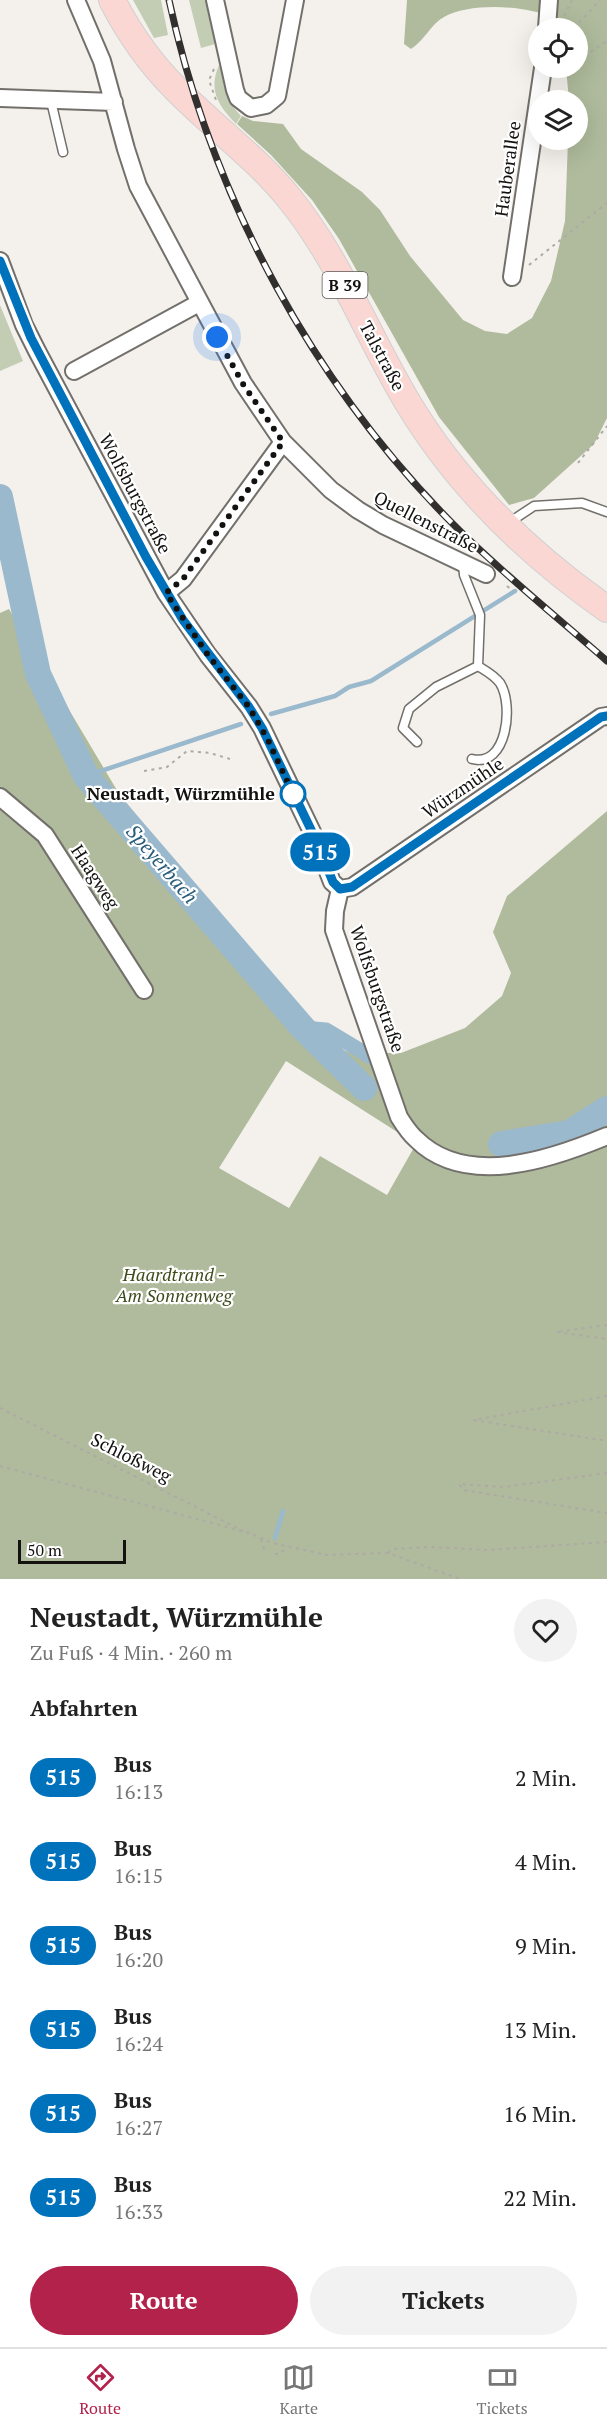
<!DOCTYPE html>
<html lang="de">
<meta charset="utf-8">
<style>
:root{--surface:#fff;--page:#f2f2f2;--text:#222;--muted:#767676;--line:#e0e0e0;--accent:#b3224a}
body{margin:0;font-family:"PT Serif",serif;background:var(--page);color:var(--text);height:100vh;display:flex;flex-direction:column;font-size:22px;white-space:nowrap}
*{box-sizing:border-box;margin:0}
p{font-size:20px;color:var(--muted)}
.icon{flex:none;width:33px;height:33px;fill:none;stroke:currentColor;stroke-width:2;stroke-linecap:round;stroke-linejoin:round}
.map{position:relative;height:1579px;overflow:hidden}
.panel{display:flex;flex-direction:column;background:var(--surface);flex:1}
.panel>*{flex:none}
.badge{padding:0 12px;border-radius:20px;font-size:21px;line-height:39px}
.fabs{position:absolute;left:528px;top:18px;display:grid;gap:12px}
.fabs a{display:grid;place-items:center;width:60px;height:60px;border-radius:50%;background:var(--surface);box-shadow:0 6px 24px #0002;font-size:30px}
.scale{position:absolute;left:18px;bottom:15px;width:108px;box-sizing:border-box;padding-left:6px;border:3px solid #131210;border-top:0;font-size:16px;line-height:21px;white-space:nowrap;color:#131210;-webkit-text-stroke:4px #fff;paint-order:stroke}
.you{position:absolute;width:30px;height:30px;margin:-15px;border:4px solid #fff;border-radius:50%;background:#1a73e8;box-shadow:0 0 0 9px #1a73e833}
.map>.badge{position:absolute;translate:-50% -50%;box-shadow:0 0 0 3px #fff}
h2{padding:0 30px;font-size:22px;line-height:54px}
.round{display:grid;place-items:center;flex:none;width:63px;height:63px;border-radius:32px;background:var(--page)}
.summary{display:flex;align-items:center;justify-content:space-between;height:102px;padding:0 30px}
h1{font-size:28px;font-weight:700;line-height:45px}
.action{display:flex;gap:12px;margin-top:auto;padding:12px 30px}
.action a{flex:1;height:69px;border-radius:36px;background:var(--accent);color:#fff;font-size:24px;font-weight:700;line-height:69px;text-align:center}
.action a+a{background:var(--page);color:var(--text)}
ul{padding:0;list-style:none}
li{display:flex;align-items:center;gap:18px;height:84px;padding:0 30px}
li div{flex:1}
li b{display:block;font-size:22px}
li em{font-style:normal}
li .badge{min-width:66px;font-weight:700;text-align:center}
.tab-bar{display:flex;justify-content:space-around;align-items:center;height:84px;border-top:2px solid var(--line);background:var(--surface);font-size:16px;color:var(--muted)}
.tab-bar a{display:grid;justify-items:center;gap:3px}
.tab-bar .current{color:var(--accent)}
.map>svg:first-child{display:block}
.green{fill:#c3cdb3}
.forest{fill:#afbb9c;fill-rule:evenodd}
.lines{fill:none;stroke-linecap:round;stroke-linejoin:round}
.stream{stroke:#9ab9cd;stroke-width:4.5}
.canal{stroke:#9ab9cd;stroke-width:15}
.river{stroke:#9ab9cd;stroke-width:26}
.service-casing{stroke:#73706c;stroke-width:11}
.minor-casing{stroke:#73706c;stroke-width:20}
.primary-casing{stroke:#d0d0cf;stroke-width:28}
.path{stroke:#adaaa6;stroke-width:2;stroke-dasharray:3 4.5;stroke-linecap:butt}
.service{stroke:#fff;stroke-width:8}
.minor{stroke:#fff;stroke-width:16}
.primary{stroke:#fbd7d3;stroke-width:26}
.rail-casing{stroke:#31302e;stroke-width:7}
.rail{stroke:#fff;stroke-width:4.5;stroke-dasharray:14;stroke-linecap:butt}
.line-casing{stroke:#fff;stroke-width:14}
.line{stroke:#0072bc;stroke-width:9}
.walk{stroke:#131210;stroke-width:6;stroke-dasharray:0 10.8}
.stop-dot{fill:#fff;stroke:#0072bc;stroke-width:3}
.labels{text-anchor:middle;stroke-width:4.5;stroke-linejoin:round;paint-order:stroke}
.shield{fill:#fff;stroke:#5a5958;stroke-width:1.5}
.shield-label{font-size:16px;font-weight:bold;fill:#131210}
.street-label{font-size:18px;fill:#131210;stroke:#fff}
.stop-label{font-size:18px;font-weight:bold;fill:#131210;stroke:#fff;text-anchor:end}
.park-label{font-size:18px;font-style:italic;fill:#3c4b1a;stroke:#fff}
.water-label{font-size:20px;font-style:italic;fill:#285c7a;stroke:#fff}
</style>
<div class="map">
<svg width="607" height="1579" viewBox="0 0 607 1579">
<rect width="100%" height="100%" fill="#f4f1ec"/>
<path class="green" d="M 133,0 L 161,0 L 168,35 L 154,38 Z
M 189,0 L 206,0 L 215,44 L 201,48 Z
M 219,65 L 234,108 L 241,116 L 236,124 C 218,105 208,90 219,65 Z
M 0,305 L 23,361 L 0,371 Z"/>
<path class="forest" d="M 407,0 L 607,0 L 607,418 L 594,444 L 534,498 L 509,505 L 439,417 L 339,239 L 312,200 L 271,155 L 237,124 L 242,116 L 253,121 L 283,124 L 301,149 L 362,192 L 380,210 L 410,256 L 463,320 L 485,331 L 507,334 L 532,318 L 551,281 L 565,221 L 568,140 L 578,140 L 578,100 L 569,100 L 566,68 L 578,68 L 578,28 L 563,28 C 560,25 557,20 553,18 C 527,5 470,2 444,17 C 431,24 424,41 411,49 L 404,44 Z
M 9,609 L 118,792 L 314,1041 L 352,1053 L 401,1053 L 465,1028 L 502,996 L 511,973 L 493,932 L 507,896 L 607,811 L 607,1579 L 0,1579 L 0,613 ZM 286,1061 L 416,1144 L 387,1195 L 320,1156 L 289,1208 L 219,1168 Z"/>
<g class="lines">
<path class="stream" d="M 271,714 L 335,696 L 349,687 L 371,681 L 515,591
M 86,776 L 241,724
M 275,1538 L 283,1511"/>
<path class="canal" d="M 303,1028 L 326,1030 L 371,1057"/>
<path class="river" d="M 0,497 L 38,674 L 86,776 L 303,1028 L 364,1088
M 501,1144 L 569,1133 L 607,1109"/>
<g class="service-casing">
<path id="service" d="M 51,101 L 63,152
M 507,524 L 534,506 L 582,503 L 607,512
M 417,742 L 403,728 L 409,709 L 436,687 L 478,666 L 480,615 L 464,575 L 463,564
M 472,759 C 507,768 514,705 500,683 C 494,675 486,671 478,666"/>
</g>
<g class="minor-casing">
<path id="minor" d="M 76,0 L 102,61 L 126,149 L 138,186 L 243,383 L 283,442 L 331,490 L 358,510 L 383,525 L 486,574
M 215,0 L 235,90 L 238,98 L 251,108 L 266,105 L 277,96 L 295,0
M 547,28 L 549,0
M 0,98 L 114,102
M 0,261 L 24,325 L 37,351 L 166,593 L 208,655 L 249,707 L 262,728 L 315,838 L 332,882 L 340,889
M 512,277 L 543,68
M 74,371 L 199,303
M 166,593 L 183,579 L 283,442
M 0,797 L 45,835 L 144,990
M 340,889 L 335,911 L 334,930 L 399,1117 C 404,1125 409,1133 416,1139 C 466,1189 552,1159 607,1136
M 340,889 L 352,887 L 601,717 L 607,716"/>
</g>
<g class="primary-casing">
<path id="primary" d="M 112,0 C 129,33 149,62 175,88 C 212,126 256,157 289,198 C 338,258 366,332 405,398 C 455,483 527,553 607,609"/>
</g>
<path class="path" d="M 564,16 L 572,0
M 574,28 L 600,0
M 578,60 L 607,41
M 214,69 L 209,80 L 216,100
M 529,265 L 607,203
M 578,463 L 607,426
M 507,586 L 513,591
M 144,771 L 167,767 L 187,751 L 210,753 L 230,759
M 607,1325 L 556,1332 L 607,1339
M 607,1396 L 474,1420 L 607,1441
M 0,1408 L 243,1531
M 0,1466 L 249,1533 L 272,1543 L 327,1555 L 388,1553 L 460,1579
M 607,1473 L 504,1487 L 459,1484 L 463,1490 L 607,1513
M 261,1539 L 264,1548 L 268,1552
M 388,1553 L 393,1549 L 431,1547 L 488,1550 L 607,1542
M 275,1554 L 280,1554 L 287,1547"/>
<use href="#service" class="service"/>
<use href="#minor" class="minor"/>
<use href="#primary" class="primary"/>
<g class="rail-casing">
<path id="rail" d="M 169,0 C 212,199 315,388 460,531 C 507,577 558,618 607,661"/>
</g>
<use href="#rail" class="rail"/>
</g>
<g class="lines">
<g class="line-casing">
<path id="line" d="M 0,261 L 31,338 L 146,557 L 183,620 L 249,707 L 262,728 L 315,838 L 333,882 L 340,889 L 352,887 L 601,717 L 607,716"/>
</g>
<use href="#line" class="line"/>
<path class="walk" d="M 217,337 L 243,384 L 283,442 L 183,579 L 166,593 L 208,655 L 249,707 L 268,740 L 294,796 L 293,794"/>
</g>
<circle class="stop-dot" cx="293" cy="794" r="12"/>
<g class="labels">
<rect class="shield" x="322.5" y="272" width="45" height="26" rx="4.5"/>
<g class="shield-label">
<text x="345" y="291">B 39</text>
</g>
<g class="street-label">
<text transform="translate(508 169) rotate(-82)" y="6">Hauberallee</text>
<text transform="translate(382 356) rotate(62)" y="6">Talstraße</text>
<text transform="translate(135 494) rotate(62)" y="6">Wolfsburgstraße</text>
<text transform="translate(426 522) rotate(27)" y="6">Quellenstraße</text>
<text transform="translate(463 788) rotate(-34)" y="6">Würzmühle</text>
<text transform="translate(95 877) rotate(57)" y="6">Haagweg</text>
<text transform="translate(377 989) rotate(71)" y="6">Wolfsburgstraße</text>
<text transform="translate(131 1458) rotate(27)" y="6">Schloßweg</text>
</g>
<g class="stop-label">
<text x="275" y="800">Neustadt, Würzmühle</text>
</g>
<g class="park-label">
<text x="174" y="1281">Haardtrand -<tspan x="174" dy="21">Am Sonnenweg</tspan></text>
</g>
<g class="water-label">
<text transform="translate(162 864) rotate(49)" y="7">Speyerbach</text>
</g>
</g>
</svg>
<div class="fabs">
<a><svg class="icon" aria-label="locate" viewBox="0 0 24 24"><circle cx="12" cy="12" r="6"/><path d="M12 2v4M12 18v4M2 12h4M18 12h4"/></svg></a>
<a><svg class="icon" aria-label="layers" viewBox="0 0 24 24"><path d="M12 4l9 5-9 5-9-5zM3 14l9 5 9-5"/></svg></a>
</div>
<div class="scale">50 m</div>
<div class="you" style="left:217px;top:337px"></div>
<b class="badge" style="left:320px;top:852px;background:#0072bc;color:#fff">515</b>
</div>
<section class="panel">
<div class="summary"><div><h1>Neustadt, Würzmühle</h1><p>Zu Fuß · 4 Min. · 260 m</p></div><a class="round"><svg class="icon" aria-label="heart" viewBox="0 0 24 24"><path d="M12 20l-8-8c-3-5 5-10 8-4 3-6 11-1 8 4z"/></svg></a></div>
<h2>Abfahrten</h2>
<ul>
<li><span class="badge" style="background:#0072bc;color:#fff">515</span><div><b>Bus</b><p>16:13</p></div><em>2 Min.</em></li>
<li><span class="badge" style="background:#0072bc;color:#fff">515</span><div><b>Bus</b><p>16:15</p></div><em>4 Min.</em></li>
<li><span class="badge" style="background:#0072bc;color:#fff">515</span><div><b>Bus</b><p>16:20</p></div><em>9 Min.</em></li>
<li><span class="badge" style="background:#0072bc;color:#fff">515</span><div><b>Bus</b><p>16:24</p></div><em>13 Min.</em></li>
<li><span class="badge" style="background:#0072bc;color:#fff">515</span><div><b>Bus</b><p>16:27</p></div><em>16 Min.</em></li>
<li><span class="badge" style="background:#0072bc;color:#fff">515</span><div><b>Bus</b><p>16:33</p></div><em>22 Min.</em></li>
</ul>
<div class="action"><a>Route</a><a>Tickets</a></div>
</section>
<nav class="tab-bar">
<a class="current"><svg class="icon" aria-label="directions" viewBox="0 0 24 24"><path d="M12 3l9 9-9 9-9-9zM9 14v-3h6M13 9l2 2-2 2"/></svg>Route</a>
<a><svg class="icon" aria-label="map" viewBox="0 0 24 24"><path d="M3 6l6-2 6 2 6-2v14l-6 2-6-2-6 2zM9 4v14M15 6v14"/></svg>Karte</a>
<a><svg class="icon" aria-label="tickets" viewBox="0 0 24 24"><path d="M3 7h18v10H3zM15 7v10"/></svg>Tickets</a>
</nav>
